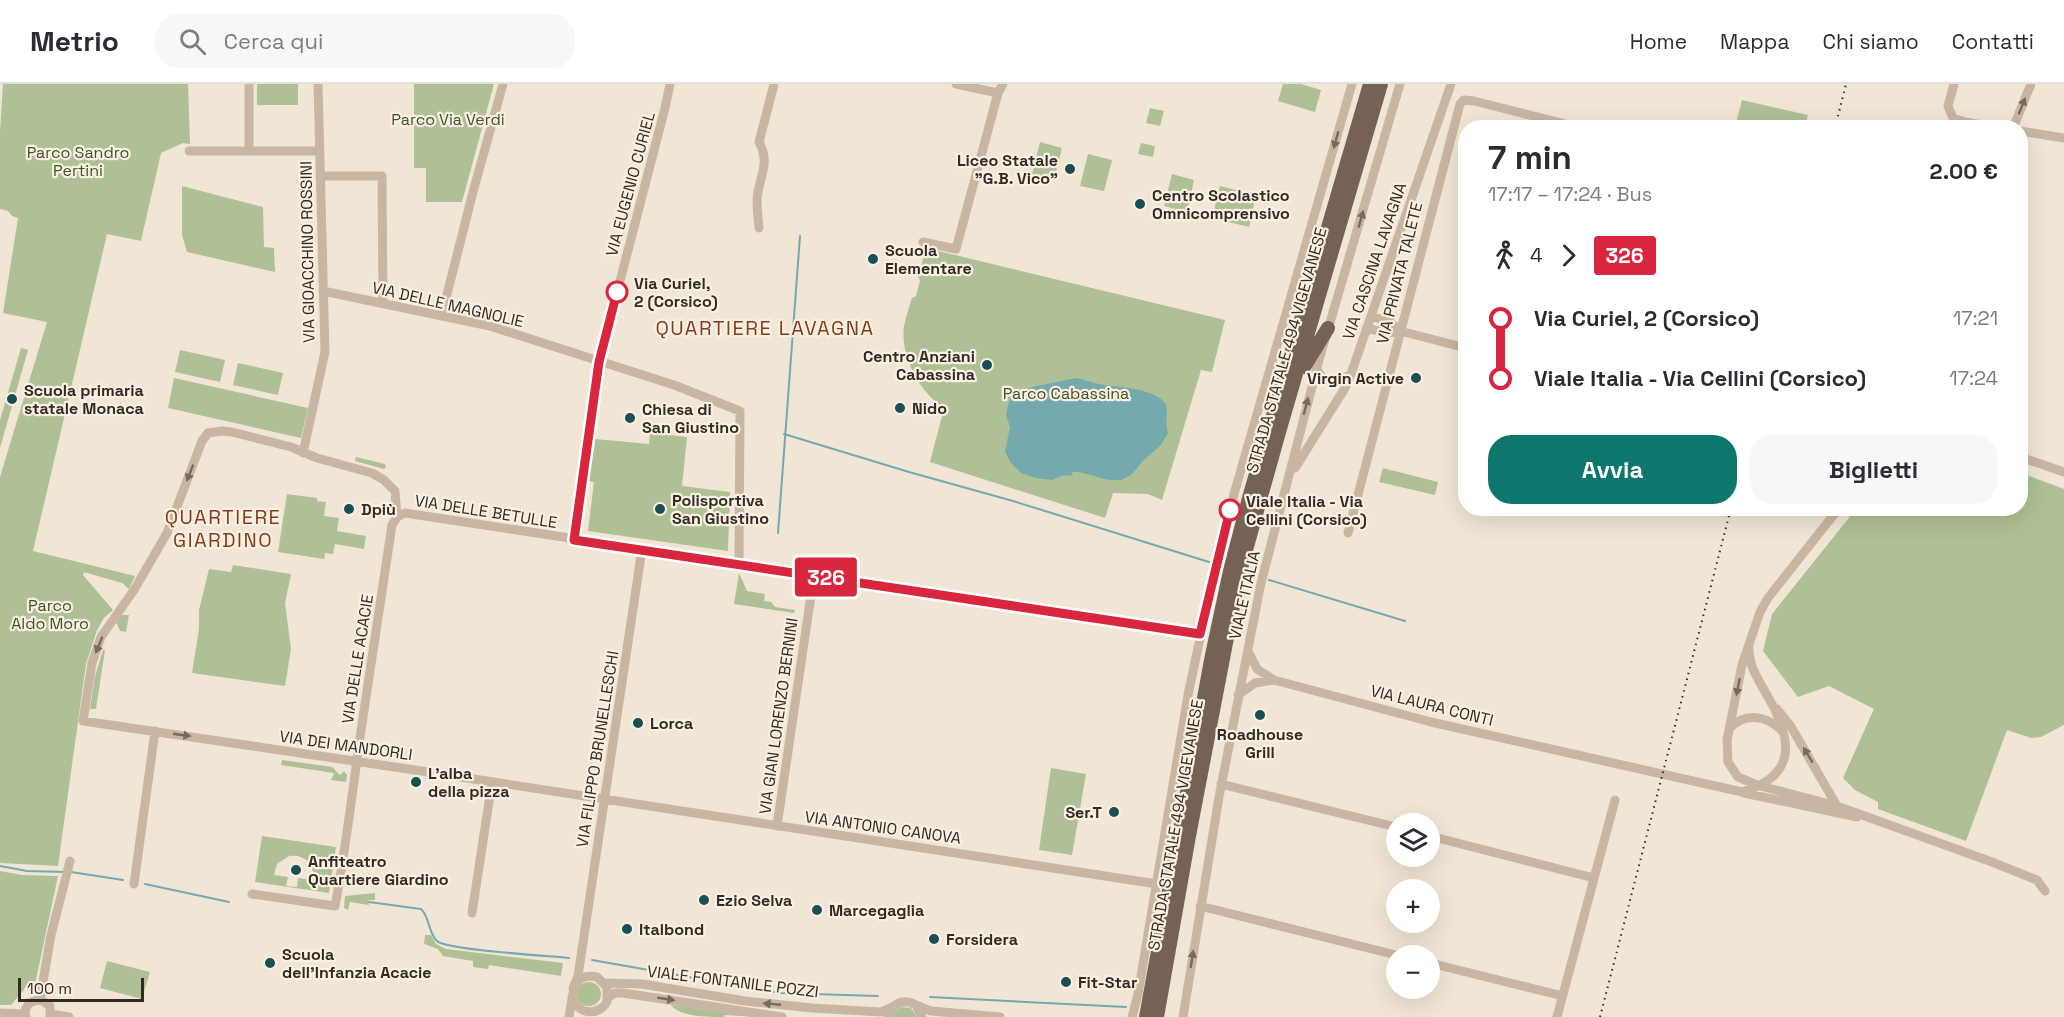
<!DOCTYPE html>
<html lang="it">
<meta charset="utf-8">
<style>
:root{--surface:#fff;--page:#f7f7f7;--text:#2b2b33;--muted:#7c7c81;--line:#e1e1e2;--accent:#0f766e}
body{margin:0;font-family:"Space Grotesk",sans-serif;background:var(--page);color:var(--text);height:100vh;display:flex;flex-direction:column;font-size:22px;white-space:nowrap}
*{box-sizing:border-box;margin:0}
p{font-size:20px;color:var(--muted)}
.icon{flex:none;width:33px;height:33px;fill:none;stroke:currentColor;stroke-width:2;stroke-linecap:round;stroke-linejoin:round}
.map{position:relative;flex:1;overflow:hidden}
.panel{position:absolute;left:1458px;top:36px;width:570px;height:396px;display:flex;flex-direction:column;background:var(--surface);border-radius:24px;box-shadow:0 6px 24px #0002}
.panel>*{flex:none}
.badge{padding:0 12px;border-radius:4px;font-size:21px;line-height:39px}
.buttons{position:absolute;left:1386px;top:729px;display:grid;gap:12px}
.buttons a{display:grid;place-items:center;width:54px;height:54px;border-radius:50%;background:var(--surface);box-shadow:0 6px 24px #0002;font-size:30px}
.scale{position:absolute;left:18px;bottom:15px;width:126px;box-sizing:border-box;padding-left:6px;border:3px solid #332a25;border-top:0;font-size:16px;line-height:21px;white-space:nowrap;color:#332a25;-webkit-text-stroke:4px #f9f0e2;paint-order:stroke}
.map>.badge{position:absolute;translate:-50% -50%;box-shadow:0 0 0 3px #fff}
.legs{display:flex;align-items:center;gap:9px;height:66px;padding:0 30px;font-size:20px}
.legs p{margin-inline-start:auto}
.summary{display:flex;align-items:center;justify-content:space-between;height:102px;padding:0 30px}
h1{font-size:33px;font-weight:700;line-height:45px}
.cta{display:flex;gap:12px;margin-top:auto;padding:12px 30px}
.cta a{flex:1;height:69px;border-radius:24px;background:var(--accent);color:#fff;font-size:24px;font-weight:700;line-height:69px;text-align:center}
.cta a+a{background:var(--page);color:var(--text)}
ul{padding:0 30px;list-style:none}
li{display:flex;align-items:center;gap:21px;height:60px;font-size:22px}
li i{display:grid;place-items:center;width:9px;height:100%;margin:0 8px;background:currentColor}
li i::after{content:'';width:15px;height:15px;margin:-8px;border:4px solid;border-radius:50%;background:var(--surface)}
li p{margin-inline-start:auto}
li:first-child i{background:linear-gradient(#0000 50%,currentColor 0)}
li:last-child i{background:linear-gradient(currentColor 50%,#0000 0)}
header{display:flex;align-items:center;gap:36px;box-sizing:border-box;height:84px;padding:0 30px;background:var(--surface);border-bottom:2px solid var(--line)}
header strong{font-size:28px}
nav{display:flex;gap:33px;margin-inline-start:auto;font-size:21px}
.search{width:420px;height:54px;background:var(--page);display:flex;align-items:center;gap:15px;box-sizing:border-box;padding:0 21px;border-radius:24px;color:var(--muted);font-size:22px}
.map>svg:first-child{display:block}
.green{fill:#afc096;fill-rule:evenodd}
.water{fill:#75a9ae}
.lines{fill:none;stroke-linecap:round;stroke-linejoin:round}
.stream{stroke:#75a9ae;stroke-width:2}
.street{stroke:#c9b6a2;stroke-width:9}
.primary{stroke:#766255;stroke-width:14}
.rail{stroke:#332a25;stroke-width:2;stroke-dasharray:1.5 4.5;stroke-linecap:butt}
.oneway{fill:#76695d}
.line-1-casing{stroke:#fff;stroke-width:14}
.line-1{stroke:#d7263d;stroke-width:9}
.poi-dot{fill:#1a4e55;stroke:#f9f0e2;stroke-width:2}
.stop-1-dot{fill:#fff;stroke:#d7263d;stroke-width:3}
.labels{text-anchor:middle;stroke-width:4.5;stroke-linejoin:round;paint-order:stroke}
.park-label{font-size:16px;fill:#405228;stroke:#f9f0e2}
.poi-label{font-size:16px;font-weight:bold;fill:#332a25;stroke:#f9f0e2;text-anchor:start}
.street-label{font-size:16px;fill:#332a25;stroke:#f9f0e2}
.stop-label{font-size:16px;font-weight:bold;fill:#332a25;stroke:#f9f0e2;text-anchor:start}
.quarter-label{font-size:20px;letter-spacing:1.5px;fill:#833b1c;stroke:#f9f0e2}
</style>
<header>
<strong>Metrio</strong>
<div class="search"><svg class="icon" aria-label="search" viewBox="0 0 24 24"><circle cx="10" cy="10" r="6"/><path d="M15 15l6 6"/></svg>Cerca qui</div>
<nav><a>Home</a><a>Mappa</a><a>Chi siamo</a><a>Contatti</a></nav>
</header>
<div class="map">
<svg width="2064" height="933" viewBox="0 0 2064 933">
<rect width="100%" height="100%" fill="#f1e6d6"/>
<path class="green" d="M 3,0 L 188,0 L 190,60 L 183,59 L 161,69 L 141,157 L 107,150 L 33,467 L 135,492 L 129,505 L 122,499 L 84,488 L 83,491 L 113,526 L 104,534 L 97,546 L 86,580 L 58,782 L 0,779 L 0,393 L 47,238 L 3,229 L 18,134 L 12,132 L 8,127 L 0,125 L 0,48 Z
M 257,0 L 298,0 L 298,21 L 257,21 Z
M 414,0 L 494,0 L 462,118 L 426,118 L 426,84 L 414,84 Z
M 1283,0 L 1301,0 L 1321,6 L 1315,28 L 1278,17 Z
M 1742,16 L 1808,31 L 1805,43 L 1735,43 Z
M 1150,24 L 1164,27 L 1160,42 L 1146,39 Z
M 1040,58 L 1062,64 L 1054,96 L 1032,90 Z
M 1141,59 L 1155,62 L 1153,73 L 1138,70 Z
M 1088,70 L 1112,76 L 1104,107 L 1080,102 Z
M 1172,90 L 1194,96 L 1187,128 L 1164,122 Z
M 182,102 L 263,123 L 264,163 L 274,164 L 275,188 L 187,168 L 182,151 Z
M 1220,102 L 1256,111 L 1249,143 L 1212,134 Z
M 926,164 L 1225,236 L 1212,288 L 1201,286 L 1162,416 L 1148,410 L 1113,409 L 1105,434 L 930,378 L 944,324 C 919,307 900,273 904,242 C 906,232 909,223 912,214 L 916,212 L 920,196 L 918,193 Z
M 21,264 L 28,266 L 0,364 L 0,336 Z
M 180,266 L 225,276 L 220,298 L 175,288 Z
M 238,279 L 283,289 L 278,311 L 233,301 Z
M 174,294 L 308,324 L 301,354 L 168,324 Z
M 650,349 L 687,353 L 682,402 L 730,408 L 728,467 L 588,447 L 594,398 L 589,397 L 595,355 L 649,360 Z
M 356,373 L 385,380 L 386,383 L 384,385 L 355,377 Z
M 1383,384 L 1438,398 L 1435,411 L 1379,398 Z
M 2021,389 L 2064,405 L 2064,641 L 2041,653 L 2031,654 L 2007,646 L 1966,757 L 1878,725 L 1878,718 L 1855,706 L 1843,694 L 1874,625 L 1829,602 L 1798,613 L 1763,567 L 1772,530 L 1856,425 L 2020,424 Z
M 287,410 L 317,414 L 317,417 L 326,418 L 324,432 L 339,434 L 337,447 L 366,452 L 364,465 L 335,460 L 333,470 L 325,469 L 324,475 L 278,468 Z
M 233,481 L 291,490 L 285,519 L 291,565 L 285,602 L 192,589 L 199,545 L 199,526 L 209,485 L 231,488 Z
M 739,489 L 747,507 L 765,510 L 764,517 L 771,518 L 775,523 L 795,526 L 794,529 L 734,520 Z
M 121,531 L 129,531 L 126,548 L 120,547 L 116,538 Z
M 103,566 L 105,566 L 96,625 L 90,625 L 95,592 Z
M 282,676 L 332,683 L 340,691 L 344,687 L 347,691 L 346,698 L 331,696 L 334,689 L 281,681 Z
M 1051,684 L 1086,690 L 1072,771 L 1039,766 Z
M 262,752 L 336,763 L 329,809 L 255,798 ZM 289,772 C 305,770 315,780 313,796 L 298,794 L 297,803 L 286,802 L 288,793 L 274,791 L 277,780 Z
M 0,787 L 22,791 L 58,792 L 34,905 L 24,906 L 11,921 L 0,921 Z
M 375,809 L 375,816 L 368,816 L 369,821 L 350,818 L 348,826 L 344,824 L 345,812 Z
M 425,851 L 431,851 L 436,860 L 446,865 L 563,879 L 561,892 L 489,881 L 488,885 L 473,883 L 473,877 L 443,872 L 438,865 L 424,860 Z
M 107,877 L 150,888 L 142,915 L 100,904 Z
M577 910a12 12 0 1 1 24 0a12 12 0 1 1-24 0Z
M 671,921 L 759,933 L 725,931 L 724,933 C 707,933 680,933 671,921 Z
M 901,923 L 911,924 L 917,933 L 893,933 L 895,927 Z"/>
<path class="water" d="M 1076,294 C 1084,295 1091,299 1099,300 C 1115,303 1158,304 1166,321 C 1168,325 1165,340 1168,349 L 1161,361 L 1144,376 L 1131,391 L 1121,396 L 1109,396 L 1079,388 L 1073,388 L 1071,392 L 1064,391 L 1052,396 L 1036,394 L 1021,389 L 1010,378 L 1005,367 L 1010,343 L 1006,331 L 1010,314 L 1032,303 Z"/>
<g class="lines">
<path class="stream" d="M 784,350 L 909,388 L 1013,417 L 1209,478
M 778,449 L 800,152
M 1269,496 L 1405,537
M 0,782 L 27,787 L 66,788
M 71,788 L 123,796
M 145,800 L 229,818
M 369,818 L 421,825 C 430,833 428,849 437,857 C 446,866 550,872 569,874
M 592,876 L 780,909 L 878,912
M 930,913 L 1126,923"/>
<path class="street" d="M 956,0 L 998,9
M 1954,0 L 1948,22 L 1953,34 L 1965,38 L 1999,44
M 2013,44 L 2031,0
M 2020,47 L 2064,54
M 189,67 L 320,67
M 249,67 L 249,0
M 320,92 L 382,92 L 383,219
M 759,144 C 758,134 757,124 757,115 C 759,92 771,81 759,58 L 774,0
M 923,158 L 956,165 L 998,9 L 1003,0
M 323,207 L 490,242 L 674,301 L 740,327 L 739,480
M 442,230 L 473,108 L 503,0
M 1371,232 L 1390,238 L 1400,247
M 1367,244 L 1386,249 L 1400,247 L 1466,264
M 1316,284 C 1327,303 1335,300 1351,290
M 303,369 L 325,268 L 318,0
M 2020,373 L 2064,388
M 1295,384 L 1345,304 L 1351,290 L 1451,0
M 1839,424 L 1768,514 L 1760,528 L 1742,581 L 1727,656 L 1728,678 L 1738,693 L 1757,701 L 1837,722 L 1992,778 L 2037,796 L 2045,807
M 397,433 L 405,429 L 1200,550
M 1348,449 L 1460,20 L 1464,16 L 1474,17 L 1581,44
M 574,456 L 599,278 L 665,24 L 670,0
M 1248,567 L 1257,585 L 1274,596 L 1431,638 L 1742,708 C 1797,692 1793,656 1768,613 C 1759,596 1748,583 1749,562
M 1238,611 L 1255,599 L 1274,596
M 1777,625 L 1790,641 L 1837,722
M 1729,645 C 1744,628 1767,631 1782,647
M 1221,700 L 1396,743
M 1744,709 L 1857,733
M 777,742 L 814,491
M 1430,752 L 1594,794
M 134,800 L 155,647
M 252,810 L 335,822 C 345,768 352,714 359,660 L 392,441 L 397,433 L 395,407 L 384,396 L 372,389 L 317,374 L 291,363 L 232,348 L 222,347 L 208,349 L 202,357 L 167,449 L 134,506 L 101,553 L 92,579 L 83,637 C 194,653 304,670 415,686 L 1157,800
M 1200,822 L 1400,872
M 472,829 L 492,698
M 1430,879 L 1563,912
M 605,899 L 642,900 L 745,917 L 812,924 L 881,928 L 892,923
M 573,904 L 578,892 L 642,465
M 609,913 L 615,909 L 623,909 L 782,933
M 40,915 L 51,851 L 70,777
M 916,921 L 931,927 L 1000,933
M 0,929 L 25,930
M 51,930 L 69,933
M 26,933 L 25,926 L 29,919 L 40,915 L 50,922 L 50,933
M 569,933 C 573,915 570,887 597,893 L 607,903 L 607,918 C 598,932 580,931 573,915
M 888,933 C 892,919 903,914 916,921 L 922,933
M 1132,933 L 1138,910 L 1188,611 L 1213,493 L 1234,410 L 1352,0
M 1183,933 L 1219,713 L 1261,499 L 1319,276 L 1400,0
M 1557,933 L 1615,716"/>
<path class="primary" d="M 1304,283 L 1328,244
M 1146,933 L 1211,576 L 1230,487 L 1249,414 L 1370,0
M 1157,933 L 1189,752 L 1239,491 L 1281,341 L 1381,0"/>
<path class="rail" d="M 1835,44 L 1846,0
M 1600,933 L 1731,424"/>
</g>
<defs><path id="oneway-solid" d="M-6-.8H1V-3.2L6.5 0L1 3.2V.8H-6Z" transform="scale(1.5)"/></defs>
<g class="oneway">
<use href="#oneway-solid" transform="translate(2022 22) rotate(-68)"/>
<use href="#oneway-solid" transform="translate(1336 56) rotate(106)"/>
<use href="#oneway-solid" transform="translate(1361 135) rotate(-74)"/>
<use href="#oneway-solid" transform="translate(1306 322) rotate(-75)"/>
<use href="#oneway-solid" transform="translate(190 389) rotate(111)"/>
<use href="#oneway-solid" transform="translate(99 561) rotate(112)"/>
<use href="#oneway-solid" transform="translate(1738 603) rotate(101)"/>
<use href="#oneway-solid" transform="translate(182 651) rotate(8)"/>
<use href="#oneway-solid" transform="translate(1808 671) rotate(-121)"/>
<use href="#oneway-solid" transform="translate(1192 875) rotate(-81)"/>
<use href="#oneway-solid" transform="translate(666 915) rotate(9)"/>
<use href="#oneway-solid" transform="translate(772 920) rotate(-175)"/>
</g>
<g class="lines">
<g class="line-1-casing">
<path id="line-1" d="M 617,208 L 599,278 L 574,456 L 1200,550 L 1230,426"/>
</g>
<use href="#line-1" class="line-1"/>
</g>
<g class="poi-dot">
<circle cx="1070" cy="85" r="6"/>
<circle cx="1140" cy="120" r="6"/>
<circle cx="873" cy="175" r="6"/>
<circle cx="987" cy="281" r="6"/>
<circle cx="1416" cy="294" r="6"/>
<circle cx="12" cy="315" r="6"/>
<circle cx="900" cy="324" r="6"/>
<circle cx="630" cy="334" r="6"/>
<circle cx="349" cy="425" r="6"/>
<circle cx="660" cy="425" r="6"/>
<circle cx="1260" cy="631" r="6"/>
<circle cx="638" cy="639" r="6"/>
<circle cx="416" cy="698" r="6"/>
<circle cx="1114" cy="728" r="6"/>
<circle cx="296" cy="786" r="6"/>
<circle cx="704" cy="816" r="6"/>
<circle cx="817" cy="826" r="6"/>
<circle cx="627" cy="845" r="6"/>
<circle cx="934" cy="855" r="6"/>
<circle cx="270" cy="879" r="6"/>
<circle cx="1066" cy="898" r="6"/>
</g>
<g class="stop-1-dot">
<circle cx="617" cy="208" r="10"/>
<circle cx="1230" cy="426" r="10"/>
</g>
<g class="labels">
<g class="park-label">
<text x="448" y="41">Parco Via Verdi</text>
<text x="78" y="74">Parco Sandro<tspan x="78" dy="18">Pertini</tspan></text>
<text x="1066" y="315">Parco Cabassina</text>
<text x="50" y="527">Parco<tspan x="50" dy="18">Aldo Moro</tspan></text>
</g>
<g class="poi-label">
<text x="1058" y="82" text-anchor="end">Liceo Statale<tspan x="1058" dy="18">"G.B. Vico"</tspan></text>
<text x="1152" y="117">Centro Scolastico<tspan x="1152" dy="18">Omnicomprensivo</tspan></text>
<text x="885" y="172">Scuola<tspan x="885" dy="18">Elementare</tspan></text>
<text x="975" y="278" text-anchor="end">Centro Anziani<tspan x="975" dy="18">Cabassina</tspan></text>
<text x="1404" y="300" text-anchor="end">Virgin Active</text>
<text x="24" y="312">Scuola primaria<tspan x="24" dy="18">statale Monaca</tspan></text>
<text x="912" y="330">Nido</text>
<text x="642" y="331">Chiesa di<tspan x="642" dy="18">San Giustino</tspan></text>
<text x="672" y="422">Polisportiva<tspan x="672" dy="18">San Giustino</tspan></text>
<text x="361" y="431">Dpiù</text>
<text x="650" y="645">Lorca</text>
<text x="1260" y="656" text-anchor="middle">Roadhouse<tspan x="1260" dy="18">Grill</tspan></text>
<text x="428" y="695">L'alba<tspan x="428" dy="18">della pizza</tspan></text>
<text x="1102" y="734" text-anchor="end">Ser.T</text>
<text x="308" y="783">Anfiteatro<tspan x="308" dy="18">Quartiere Giardino</tspan></text>
<text x="716" y="822">Ezio Selva</text>
<text x="829" y="832">Marcegaglia</text>
<text x="639" y="851">Italbond</text>
<text x="946" y="861">Forsidera</text>
<text x="282" y="876">Scuola<tspan x="282" dy="18">dell'Infanzia Acacie</tspan></text>
<text x="1078" y="904">Fit-Star</text>
</g>
<g class="street-label">
<text transform="translate(630 100) rotate(-75)" y="6">VIA EUGENIO CURIEL</text>
<text transform="translate(307 168) rotate(-91)" y="6">VIA GIOACCHINO ROSSINI</text>
<text transform="translate(1374 177) rotate(-71)" y="6">VIA CASCINA LAVAGNA</text>
<text transform="translate(1399 189) rotate(-76)" y="6">VIA PRIVATA TALETE</text>
<text transform="translate(448 220) rotate(13)" y="6">VIA DELLE MAGNOLIE</text>
<text transform="translate(1286 266) rotate(-74)" y="6">STRADA STATALE 494 VIGEVANESE</text>
<text transform="translate(486 427) rotate(9)" y="6">VIA DELLE BETULLE</text>
<text transform="translate(1244 511) rotate(-77)" y="6">VIALE ITALIA</text>
<text transform="translate(357 575) rotate(-81)" y="6">VIA DELLE ACACIE</text>
<text transform="translate(1432 621) rotate(14)" y="6">VIA LAURA CONTI</text>
<text transform="translate(778 632) rotate(-82)" y="6">VIA GIAN LORENZO BERNINI</text>
<text transform="translate(346 661) rotate(8)" y="6">VIA DEI MANDORLI</text>
<text transform="translate(597 665) rotate(-81)" y="6">VIA FILIPPO BRUNELLESCHI</text>
<text transform="translate(1175 741) rotate(-80)" y="6">STRADA STATALE 494 VIGEVANESE</text>
<text transform="translate(883 743) rotate(8)" y="6">VIA ANTONIO CANOVA</text>
<text transform="translate(733 897) rotate(7)" y="6">VIALE FONTANILE POZZI</text>
</g>
<g class="stop-label">
<text x="634" y="205">Via Curiel,<tspan x="634" dy="18">2 (Corsico)</tspan></text>
<text x="1246" y="423">Viale Italia - Via<tspan x="1246" dy="18">Cellini (Corsico)</tspan></text>
</g>
<g class="quarter-label">
<text x="765" y="251">QUARTIERE LAVAGNA</text>
<text x="223" y="440">QUARTIERE<tspan x="223" dy="23">GIARDINO</tspan></text>
</g>
</g>
</svg>
<div class="buttons">
<a><svg class="icon" aria-label="layers" viewBox="0 0 24 24"><path d="M12 4l9 5-9 5-9-5zM3 14l9 5 9-5"/></svg></a>
<a>+</a>
<a>−</a>
</div>
<div class="scale">100 m</div>
<b class="badge" style="left:826px;top:493px;background:#d7263d;color:#fff">326</b>
<section class="panel">
<div class="summary"><div><h1>7 min</h1><p>17:17 – 17:24 · Bus</p></div><b>2.00 €</b></div>
<div class="legs"><svg class="icon" aria-label="walk" viewBox="0 0 24 24"><circle cx="13" cy="4" r="2"/><path d="M13 8l-2 6 4 7M11 14l-3 7M7 12l3-4h3l4 4"/></svg>4<svg class="icon" aria-label="forward" viewBox="0 0 24 24"><path d="M9 5l7 7-7 7"/></svg><b class="badge" style="background:#d7263d;color:#fff">326</b></div>
<ul>
<li><i style="color:#d7263d"></i><b>Via Curiel, 2 (Corsico)</b><p>17:21</p></li>
<li><i style="color:#d7263d"></i><b>Viale Italia - Via Cellini (Corsico)</b><p>17:24</p></li>
</ul>
<div class="cta"><a>Avvia</a><a>Biglietti</a></div>
</section>
</div>
